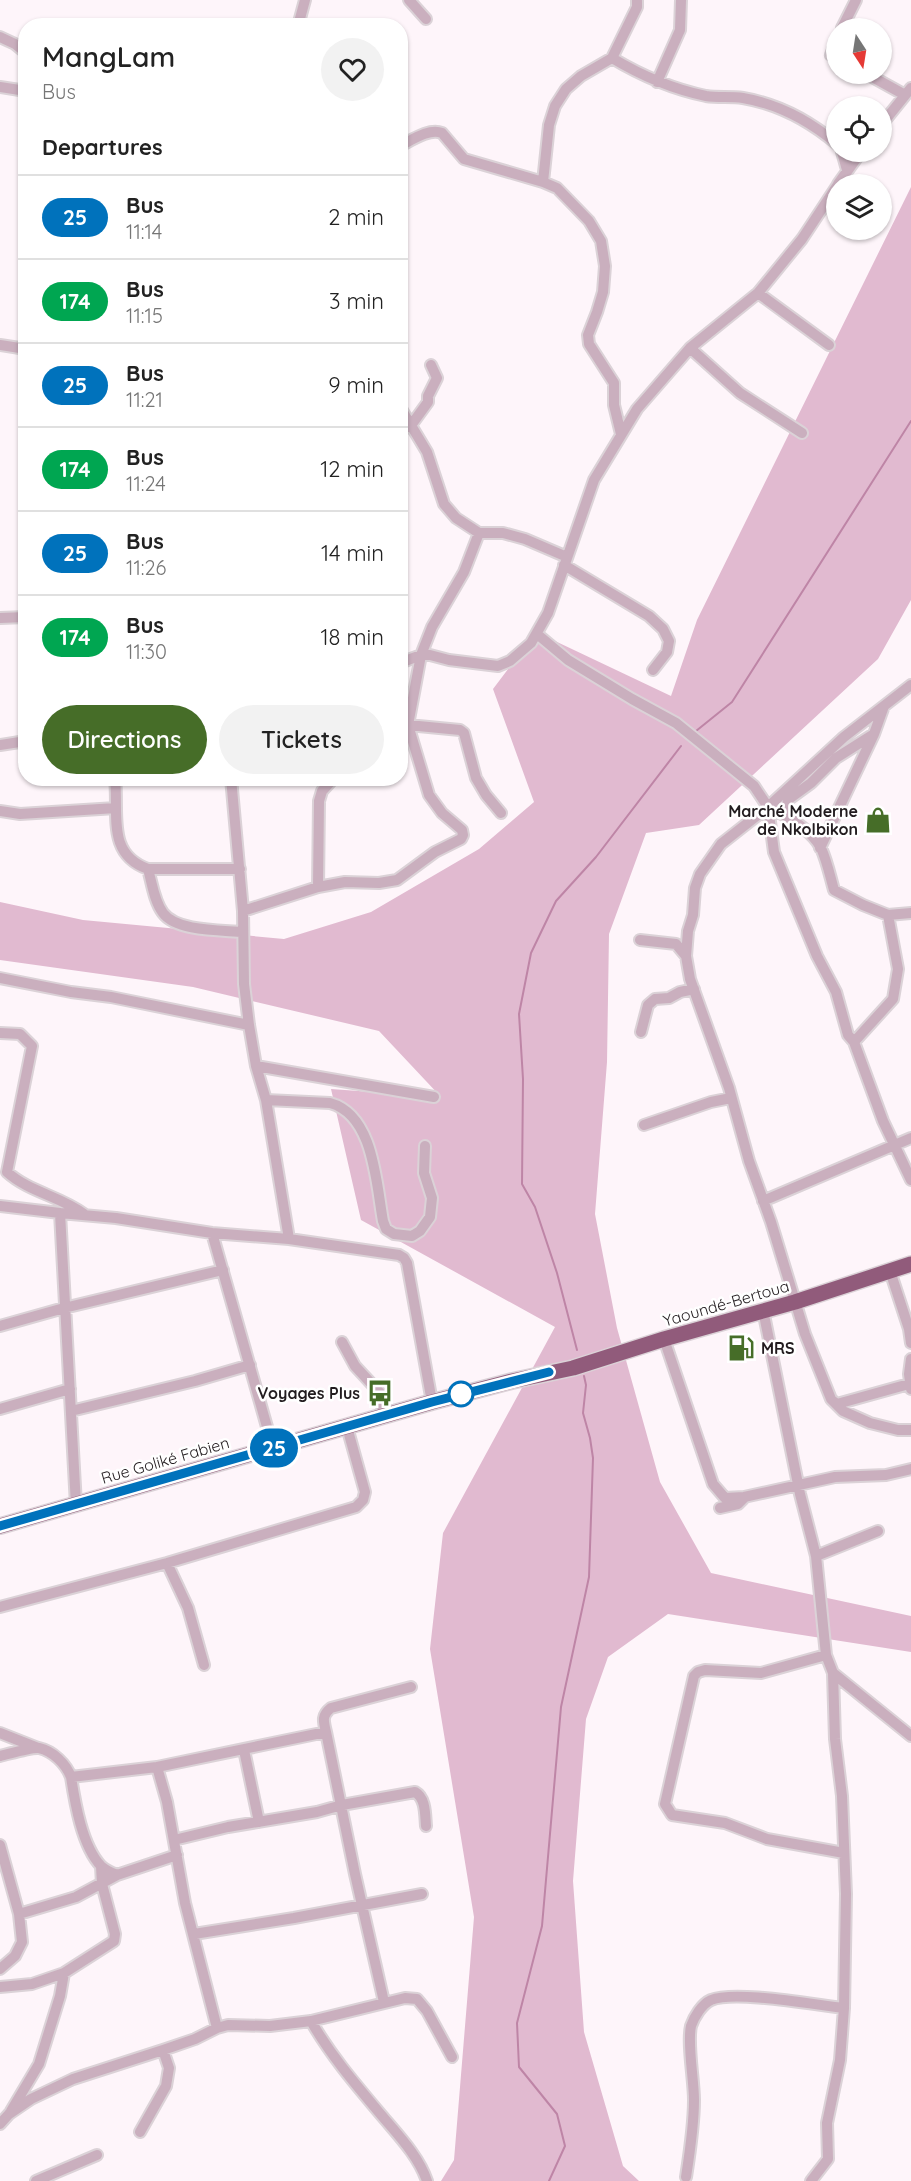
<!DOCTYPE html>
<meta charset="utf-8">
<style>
:root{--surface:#fff;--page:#f2f2f2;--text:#222;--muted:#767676;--line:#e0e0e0;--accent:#466d28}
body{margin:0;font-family:Quicksand,sans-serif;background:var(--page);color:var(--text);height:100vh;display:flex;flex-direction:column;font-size:22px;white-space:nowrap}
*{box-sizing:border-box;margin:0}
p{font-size:20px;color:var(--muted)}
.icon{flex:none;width:33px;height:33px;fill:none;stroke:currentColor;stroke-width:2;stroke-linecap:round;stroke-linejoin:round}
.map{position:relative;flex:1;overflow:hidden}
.drawer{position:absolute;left:18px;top:18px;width:390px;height:768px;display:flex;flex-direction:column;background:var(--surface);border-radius:24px;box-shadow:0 2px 4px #0004}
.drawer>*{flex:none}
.badge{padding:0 12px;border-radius:20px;font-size:21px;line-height:39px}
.needle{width:39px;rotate:168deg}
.fabs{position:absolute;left:826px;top:18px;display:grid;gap:12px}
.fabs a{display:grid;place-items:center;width:66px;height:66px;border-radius:50%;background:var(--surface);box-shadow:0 2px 4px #0004;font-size:30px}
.map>.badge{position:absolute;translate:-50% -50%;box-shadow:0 0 0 3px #fff}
h2{padding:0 24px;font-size:22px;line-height:54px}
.round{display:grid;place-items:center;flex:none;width:63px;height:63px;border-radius:32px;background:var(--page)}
.overview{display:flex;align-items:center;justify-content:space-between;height:102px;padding:0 24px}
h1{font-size:28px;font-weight:600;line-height:45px}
.cta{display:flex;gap:12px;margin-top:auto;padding:12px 24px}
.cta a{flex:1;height:69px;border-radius:36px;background:var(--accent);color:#fff;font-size:24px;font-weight:600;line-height:69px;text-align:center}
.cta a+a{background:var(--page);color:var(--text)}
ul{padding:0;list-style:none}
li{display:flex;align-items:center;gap:18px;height:84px;padding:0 24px;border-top:2px solid var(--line)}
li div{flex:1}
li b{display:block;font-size:22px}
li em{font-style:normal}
li .badge{min-width:66px;font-weight:700;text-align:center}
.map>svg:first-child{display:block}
.green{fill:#e1bad0}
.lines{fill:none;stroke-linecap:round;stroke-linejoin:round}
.stream{stroke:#be85a6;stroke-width:2}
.minor-casing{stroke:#dbd2d7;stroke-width:14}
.highway-casing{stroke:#dbd2d7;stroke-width:18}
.minor{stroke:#caafbe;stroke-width:10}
.highway{stroke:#915b7b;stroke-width:15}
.line-casing{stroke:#fff;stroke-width:14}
.line{stroke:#0072bc;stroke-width:9}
.stop-dot{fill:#fff;stroke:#0072bc;stroke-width:3}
.labels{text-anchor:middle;stroke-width:5;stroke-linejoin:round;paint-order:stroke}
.poi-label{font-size:16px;font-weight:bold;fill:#221c1f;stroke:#fff;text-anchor:end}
.street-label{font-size:16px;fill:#221c1f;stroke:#fff}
</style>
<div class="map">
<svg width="911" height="2181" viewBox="0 0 911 2181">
<rect width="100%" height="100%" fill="#fef5fa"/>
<path class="green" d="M 911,187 L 911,600 L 878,659 L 699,825 L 646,833 L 609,934 L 607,1062 L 595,1214 L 617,1328 L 660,1482 L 711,1573 L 911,1616 L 911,1652 L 668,1614 L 608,1657 L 586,1719 L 573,1881 L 584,2032 L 623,2166 L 639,2181 L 441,2181 L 454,2160 L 474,1917 L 430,1649 L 443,1533 L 555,1327 L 361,1220 L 331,1089 L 441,1097 L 379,1031 L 193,987 L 0,960 L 0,902 L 83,920 L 284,939 L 371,912 L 479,849 L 534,802 L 493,689 L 536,632 L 671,696 L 697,620 Z"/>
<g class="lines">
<path class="stream" d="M 696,731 L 732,702 L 911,421
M 577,1350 L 557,1273 L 535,1207 L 522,1184 L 523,1079 L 519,1014 L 531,953 L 556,901 L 596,857 L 681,746
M 549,2181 L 565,2146 L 557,2114 L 519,2067 L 517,2023 L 542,1926 L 561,1707 L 589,1577 L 593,1458 L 590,1438 L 583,1413 L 586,1385 L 584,1376"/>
<g class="minor-casing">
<path id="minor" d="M 409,0 L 426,19
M 298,26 L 305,0
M 842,28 L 856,0
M 0,37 L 15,44 L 26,53
M 837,39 L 831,55 L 837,59
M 612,58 C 642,76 672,89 706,96 C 718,98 731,96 743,98 C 778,104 811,122 837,144
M 867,74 L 905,95
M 657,82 L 680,30 L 681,0
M 0,87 L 26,91
M 882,124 L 911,88
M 400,146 C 412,140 429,128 442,133 L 464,159 L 543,182 L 557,188 L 589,221 L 601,241 L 605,266 L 603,292 L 597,312 L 588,335 L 589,344 L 614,383 L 614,405 L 621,434
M 842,152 L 847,170
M 543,182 L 549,125 L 555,106 L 566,89 L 581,76 L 612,58 L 637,7 L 637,0
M 838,184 L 861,152
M 758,293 L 829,345
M 0,345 L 26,349
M 690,348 L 740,393 L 802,433
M 400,407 L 427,452 L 444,504 L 456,518 L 479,533 L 503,533 L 525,539 L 567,557
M 400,431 L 412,424 L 428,402 L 428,396 L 437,378 L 431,365
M 564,565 L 649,616 L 663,629 L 669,641 L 667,652 L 653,670
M 0,618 L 26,617
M 537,634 L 568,660 L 632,699 L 676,723 L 754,786 L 768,807 L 774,852 L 817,956 L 836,992 L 848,1035 L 854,1042
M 400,663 L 421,655 L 430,655 L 449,660 L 498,666 L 510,661 L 531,643 L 548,613 L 594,480 L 637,409 L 690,348 L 758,293 L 802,239 L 837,186
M 911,685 L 844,737 L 768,807 L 721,844 L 700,874 L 695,888 L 693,915 L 688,931 L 686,956 L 690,979 L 729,1088 L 749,1161 L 771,1222 L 805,1334 L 831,1399 L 843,1411 L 870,1423 L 898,1430 L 911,1430
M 408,725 L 460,730 L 464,733 L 476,778 L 486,795 L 501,813
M 0,745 L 26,741
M 115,778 C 119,814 106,854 148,869 L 240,869
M 231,778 L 243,911 L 244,984 L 249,1025 L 256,1066 L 266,1100 L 289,1239
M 768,807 C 787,816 811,829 821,848 C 827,861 830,876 834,890 L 863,905 L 888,915 L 911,913
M 0,811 L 20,814 L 116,808
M 783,814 L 789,799 L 811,783 L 836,758 L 874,734
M 820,848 L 874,734 L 884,706
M 148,869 C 152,883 154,901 163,913 C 177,932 222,930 243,932
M 318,887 L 319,801 L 322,791 L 334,778
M 243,911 L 318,887 L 345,882 L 379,883 L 397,880 L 435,852 L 461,839 L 463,835 L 462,830 L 442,813 L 429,795 L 408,725 L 421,655 L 432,627 L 464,572 L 479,533
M 888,915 L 898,969 L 893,999 L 854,1042 L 883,1121 L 911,1180
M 640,940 L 676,944 L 686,956
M 0,978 L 71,992 L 111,997 L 249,1025
M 641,1032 L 648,1005 L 655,999 L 669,998 L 680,992 L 694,989
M 0,1033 L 20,1034 L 32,1046 L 7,1172 C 29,1192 60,1196 84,1214
M 256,1066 L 434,1097
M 266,1100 L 330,1103 C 374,1115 376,1183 383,1221 L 386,1229 L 394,1234 L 412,1236 L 420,1231 L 430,1217 L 432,1198 L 424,1173 L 425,1146
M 644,1125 L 711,1102 L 731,1098
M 763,1201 L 911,1138
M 0,1206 L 60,1213
M 212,1233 L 273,1448
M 890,1271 L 909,1329 L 911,1343
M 763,1310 L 800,1494 L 816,1556 L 826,1655 L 833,1673 L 911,1736
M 0,1326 L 64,1308 L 223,1270
M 664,1339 L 713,1484 L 725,1498 L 744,1497 L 835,1477 L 886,1475 L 911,1469
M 342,1342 L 355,1366 L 380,1393 L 384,1417
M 911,1389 L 909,1374 L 911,1359
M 837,1404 L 909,1384
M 0,1409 L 70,1389
M 71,1411 L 195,1381 L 250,1365
M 76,1505 L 60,1213 L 116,1218 L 212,1233 L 289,1239 L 399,1255 L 404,1258 L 407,1263 L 432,1402
M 720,1508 L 738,1504 L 744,1498
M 816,1556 L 878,1531
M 167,1563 L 188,1608 L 204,1665
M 0,1607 L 167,1563 L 356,1507 L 363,1500 L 365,1492 L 347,1427
M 826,1655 L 761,1673 L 705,1670 L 698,1672 L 694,1676 L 665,1804 L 672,1815 L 725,1823 L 767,1839 L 844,1853
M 326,1732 C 323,1720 322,1715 331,1708 L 411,1687
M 0,1733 L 38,1748
M 244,1750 L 259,1822
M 0,1756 C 9,1754 31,1747 39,1748 C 53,1751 66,1764 71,1777 L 157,1767 L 326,1732 L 355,1874 L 384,2002
M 157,1767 L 167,1802 L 185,1903 L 217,2028
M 71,1777 C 75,1803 82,1846 101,1866 C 105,1870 112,1873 117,1875
M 174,1840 L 228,1827 L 317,1812 L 342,1805 L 415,1792 C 426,1798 425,1815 426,1826
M 0,1845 L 19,1914 L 22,1942 L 15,1956 L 0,1969
M 19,1914 L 76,1897 L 117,1875 L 177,1855
M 194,1934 L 294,1918 L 422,1894
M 0,1987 L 32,1984 L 64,1973 L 114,1941 L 115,1934 L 102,1884 L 101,1866
M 311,2021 C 331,2056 357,2086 383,2117 C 399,2136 419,2157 427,2181
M 11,2111 L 39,2064 L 60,1996 L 64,1973
M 0,2124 L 9,2114 L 31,2099 L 73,2079 L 163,2050 L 195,2039 L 217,2028 L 228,2025 L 270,2026 L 311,2021 L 405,1998 L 417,1999 L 427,2011 L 452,2057
M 140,2132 L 166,2086 L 169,2068 L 163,2050
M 686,2177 C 690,2151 694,2126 694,2100 C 694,2080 687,2043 691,2026 C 694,2017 702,2004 711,2000 C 735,1990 815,2005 844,2008
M 36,2181 L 97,2155
M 811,2181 L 828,2159 L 827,2123 L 840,2060 L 844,2008 L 846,1894 L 842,1796 L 835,1739 L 833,1673"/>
</g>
<g class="highway-casing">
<path id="highway" d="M 0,1526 L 432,1402 L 512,1381 L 573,1368 L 664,1339 L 795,1302 L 911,1264"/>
</g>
<use href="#minor" class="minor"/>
<use href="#highway" class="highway"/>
</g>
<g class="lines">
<g class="line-casing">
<path id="line" d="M 0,1526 L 432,1402 L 549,1372"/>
</g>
<use href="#line" class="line"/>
</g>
<defs>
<g id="shop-bare" transform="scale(2.07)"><path d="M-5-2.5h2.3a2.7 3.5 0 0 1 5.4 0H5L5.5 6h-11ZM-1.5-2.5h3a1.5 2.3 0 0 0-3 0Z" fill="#466d28" stroke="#fff" stroke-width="2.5" paint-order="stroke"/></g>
<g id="fuel-bare" transform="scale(2.07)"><path d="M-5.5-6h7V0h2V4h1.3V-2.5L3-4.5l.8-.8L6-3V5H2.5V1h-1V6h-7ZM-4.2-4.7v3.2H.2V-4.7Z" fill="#466d28" stroke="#fff" stroke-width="2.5" paint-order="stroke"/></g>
<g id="bus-bare" transform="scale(2.07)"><path d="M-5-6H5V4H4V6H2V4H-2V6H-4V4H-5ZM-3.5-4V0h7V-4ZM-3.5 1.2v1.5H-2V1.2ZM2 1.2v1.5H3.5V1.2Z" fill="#466d28" stroke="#fff" stroke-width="2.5" paint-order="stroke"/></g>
</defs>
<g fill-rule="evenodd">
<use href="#shop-bare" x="878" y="820"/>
<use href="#fuel-bare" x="741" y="1348"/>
<use href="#bus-bare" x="380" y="1393"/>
</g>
<circle class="stop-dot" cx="461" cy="1394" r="12"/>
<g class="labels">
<g class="poi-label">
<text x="858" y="817">Marché Moderne<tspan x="858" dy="18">de Nkolbikon</tspan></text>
<text x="761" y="1354" text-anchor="start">MRS</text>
<text x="360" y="1399">Voyages Plus</text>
</g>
<g class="street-label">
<text transform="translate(726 1303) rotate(-16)" y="6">Yaoundé-Bertoua</text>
<text transform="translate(165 1460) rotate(-16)" y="6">Rue Goliké Fabien</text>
</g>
</g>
</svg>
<div class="fabs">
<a><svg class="needle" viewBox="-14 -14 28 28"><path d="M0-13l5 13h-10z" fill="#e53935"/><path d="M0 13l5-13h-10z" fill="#767676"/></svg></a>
<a><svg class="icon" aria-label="locate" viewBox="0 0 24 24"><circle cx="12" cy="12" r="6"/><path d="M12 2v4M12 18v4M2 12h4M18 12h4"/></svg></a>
<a><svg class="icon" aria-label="layers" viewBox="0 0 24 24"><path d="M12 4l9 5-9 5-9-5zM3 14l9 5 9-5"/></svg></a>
</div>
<b class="badge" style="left:274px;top:1448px;background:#0072bc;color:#fff">25</b>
<section class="drawer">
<div class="overview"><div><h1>MangLam</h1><p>Bus</p></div><a class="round"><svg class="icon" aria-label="heart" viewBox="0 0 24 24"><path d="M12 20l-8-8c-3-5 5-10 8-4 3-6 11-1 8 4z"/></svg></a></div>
<h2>Departures</h2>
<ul>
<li><span class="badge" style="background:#0072bc;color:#fff">25</span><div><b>Bus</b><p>11:14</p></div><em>2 min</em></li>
<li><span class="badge" style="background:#00a651;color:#fff">174</span><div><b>Bus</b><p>11:15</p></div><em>3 min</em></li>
<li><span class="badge" style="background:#0072bc;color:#fff">25</span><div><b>Bus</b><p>11:21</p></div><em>9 min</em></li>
<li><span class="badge" style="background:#00a651;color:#fff">174</span><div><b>Bus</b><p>11:24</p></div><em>12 min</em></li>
<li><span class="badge" style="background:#0072bc;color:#fff">25</span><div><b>Bus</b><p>11:26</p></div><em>14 min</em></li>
<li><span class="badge" style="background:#00a651;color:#fff">174</span><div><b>Bus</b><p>11:30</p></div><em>18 min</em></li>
</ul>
<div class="cta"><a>Directions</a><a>Tickets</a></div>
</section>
</div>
